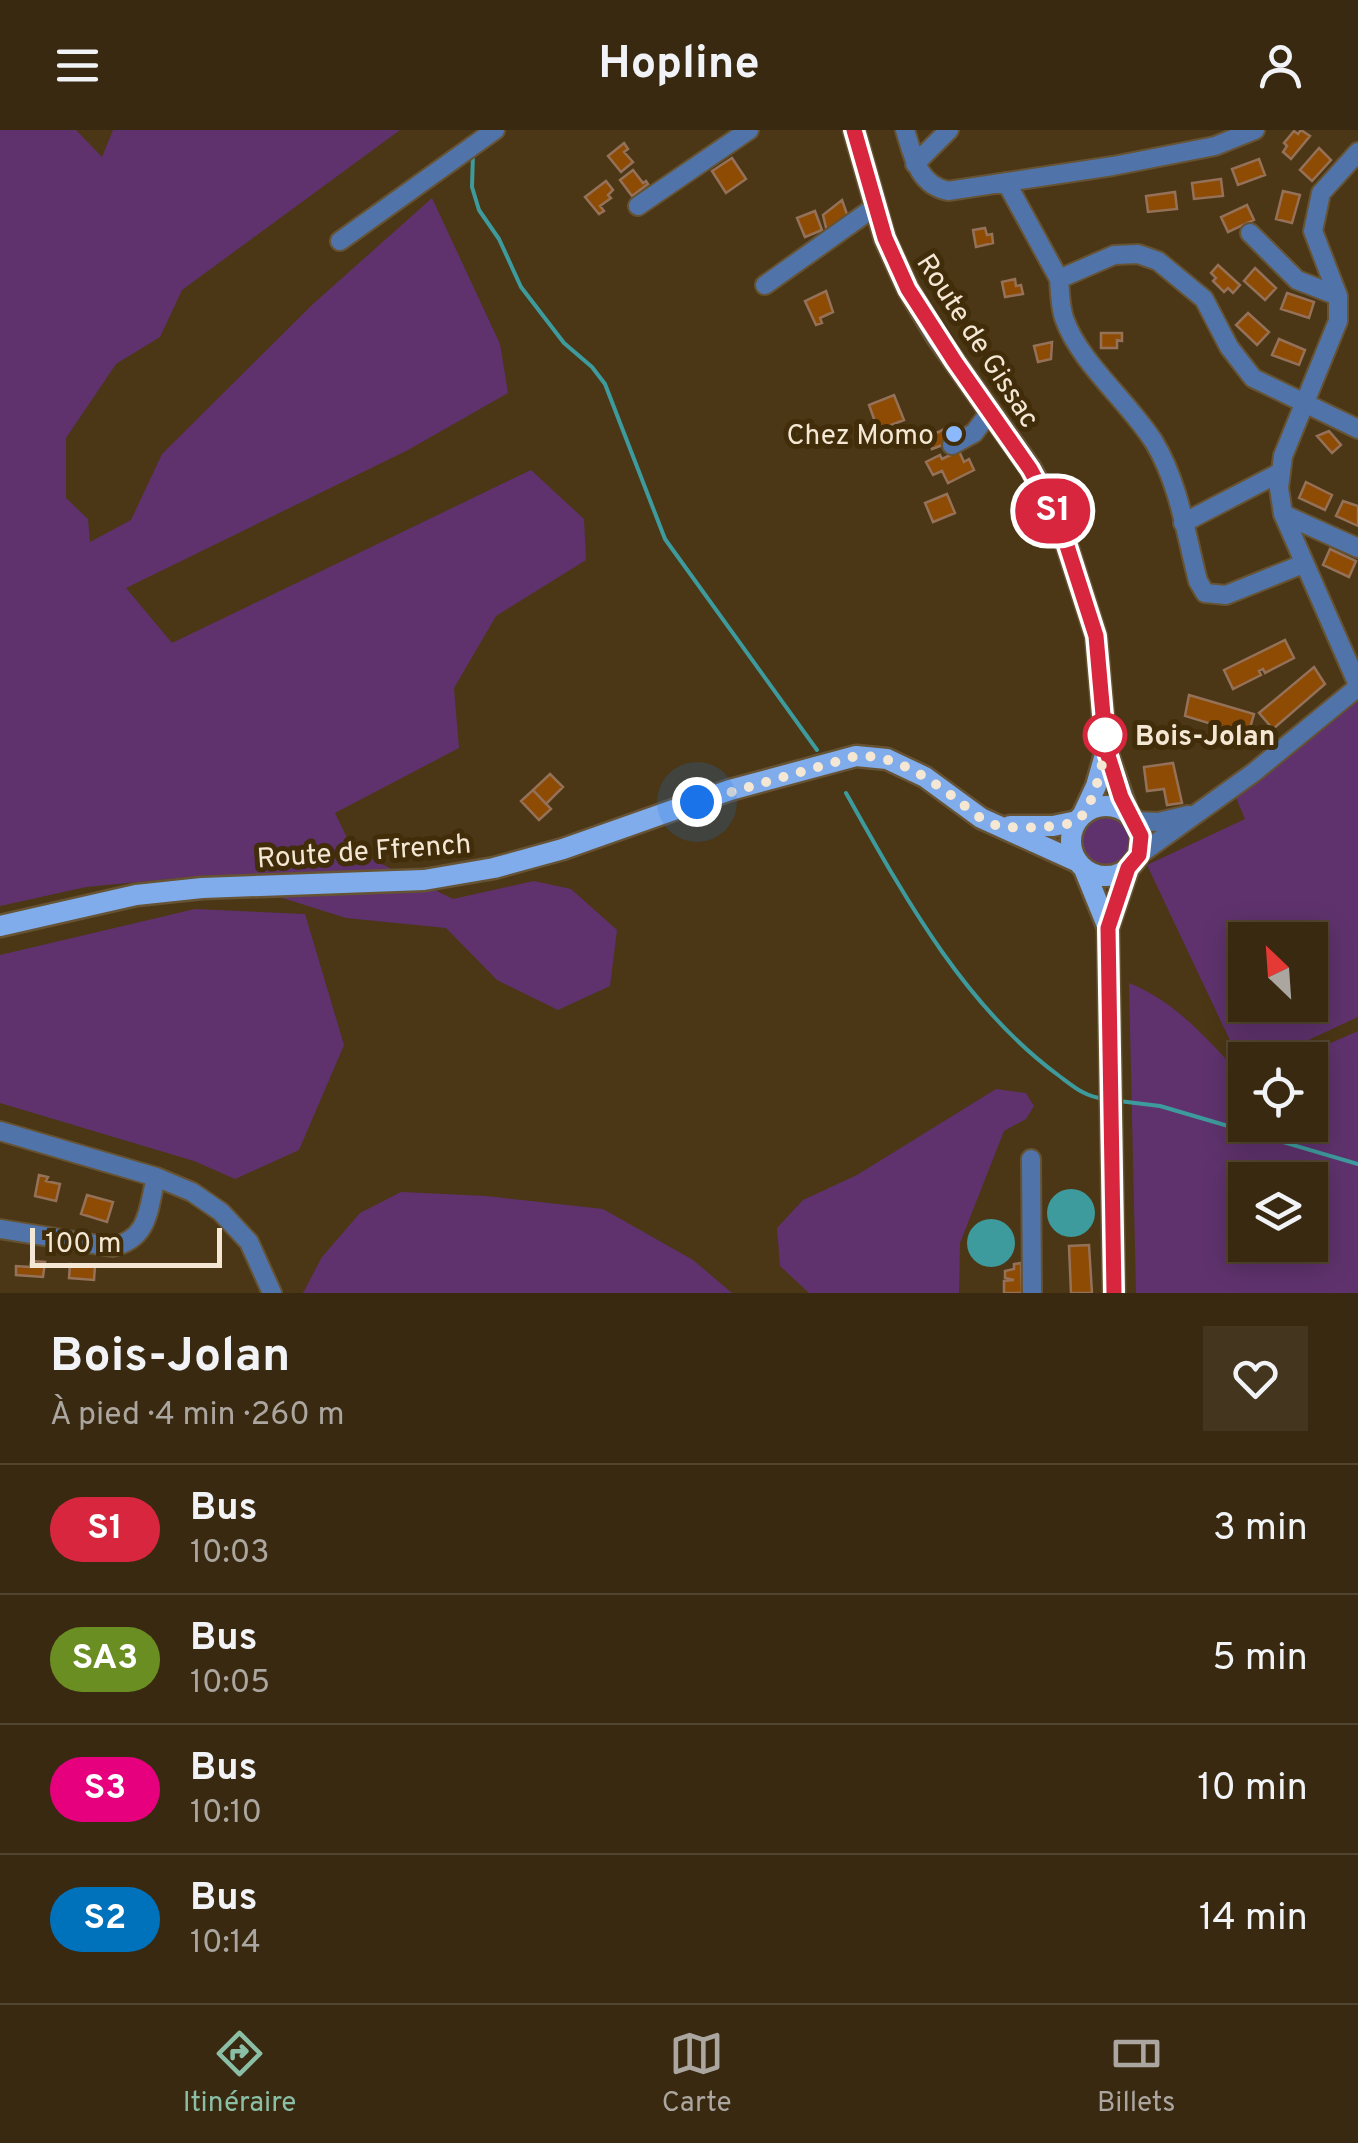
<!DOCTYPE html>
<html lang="fr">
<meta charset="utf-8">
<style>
:root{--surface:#382910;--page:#43351e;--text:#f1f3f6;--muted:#aba69f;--line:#524530;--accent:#8abfa5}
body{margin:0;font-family:Overpass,sans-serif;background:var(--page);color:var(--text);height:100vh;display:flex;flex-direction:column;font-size:38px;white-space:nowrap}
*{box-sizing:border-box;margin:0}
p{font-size:32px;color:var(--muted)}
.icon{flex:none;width:55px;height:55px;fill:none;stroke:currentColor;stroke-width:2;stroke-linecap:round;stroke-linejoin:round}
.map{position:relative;height:1163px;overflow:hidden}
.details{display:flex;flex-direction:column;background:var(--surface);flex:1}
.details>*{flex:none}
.badge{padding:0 20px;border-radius:32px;font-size:35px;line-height:65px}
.needle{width:65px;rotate:335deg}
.fabs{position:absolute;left:1228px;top:792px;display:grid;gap:20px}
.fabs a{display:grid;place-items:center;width:100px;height:100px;border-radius:0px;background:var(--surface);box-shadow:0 5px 25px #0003,0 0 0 2px var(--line);font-size:50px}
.scale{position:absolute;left:30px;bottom:25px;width:192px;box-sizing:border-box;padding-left:10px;border:5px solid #f4e7d4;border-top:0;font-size:28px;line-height:35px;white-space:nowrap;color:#f4e7d4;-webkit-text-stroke:8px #412d09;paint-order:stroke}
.you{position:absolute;width:50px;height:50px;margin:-25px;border:8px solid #fff;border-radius:50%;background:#1a73e8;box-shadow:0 0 0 15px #1a73e833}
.map>.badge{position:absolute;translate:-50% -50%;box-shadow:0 0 0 5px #fff}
.round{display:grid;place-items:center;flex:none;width:105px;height:105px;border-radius:0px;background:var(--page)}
.summary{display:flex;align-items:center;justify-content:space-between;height:170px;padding:0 50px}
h1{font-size:48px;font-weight:700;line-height:75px}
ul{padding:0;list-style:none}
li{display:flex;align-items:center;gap:30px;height:130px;padding:0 50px;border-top:2px solid var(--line)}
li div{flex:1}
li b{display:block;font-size:38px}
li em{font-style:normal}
li .badge{min-width:110px;font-weight:700;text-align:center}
header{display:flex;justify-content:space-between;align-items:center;height:130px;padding:0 50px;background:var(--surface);font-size:45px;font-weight:700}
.menu{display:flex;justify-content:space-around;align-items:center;height:140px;border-top:2px solid var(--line);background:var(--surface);font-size:28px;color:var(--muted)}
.menu a{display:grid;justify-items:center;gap:5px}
.menu .on{color:var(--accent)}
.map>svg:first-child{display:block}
.green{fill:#5f326d;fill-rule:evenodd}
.water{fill:#3e9b9d}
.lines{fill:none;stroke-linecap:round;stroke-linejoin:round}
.stream{stroke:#3e9b9d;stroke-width:4}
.building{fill:#8e4b03;stroke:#947158;stroke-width:2.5}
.minor-casing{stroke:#665334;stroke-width:22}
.major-casing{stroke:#665334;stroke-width:25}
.minor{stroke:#5074a9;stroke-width:18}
.major{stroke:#80aceb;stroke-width:20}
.line-casing{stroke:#fff;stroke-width:22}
.line{stroke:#d7263d;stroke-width:15}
.walk{stroke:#f4e7d4;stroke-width:10;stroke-dasharray:0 18}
.poi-dot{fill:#8cb9fc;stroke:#412d09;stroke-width:4}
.stop-dot{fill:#fff;stroke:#d7263d;stroke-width:5}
.labels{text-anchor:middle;stroke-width:10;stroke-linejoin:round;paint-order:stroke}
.street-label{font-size:28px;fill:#f4e7d4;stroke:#412d09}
.poi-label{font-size:28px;fill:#f4e7d4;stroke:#412d09;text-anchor:end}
.stop-label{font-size:28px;font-weight:bold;fill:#f4e7d4;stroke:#412d09;text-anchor:start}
</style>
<header><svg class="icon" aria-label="menu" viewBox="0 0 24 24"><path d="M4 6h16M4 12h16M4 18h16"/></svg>Hopline<svg class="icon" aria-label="person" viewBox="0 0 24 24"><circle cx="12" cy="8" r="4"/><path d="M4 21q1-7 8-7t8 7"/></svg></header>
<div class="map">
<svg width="1358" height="1163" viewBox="0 0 1358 1163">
<rect width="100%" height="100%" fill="#4b3715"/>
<path class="green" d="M 0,0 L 76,0 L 102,27 L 113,0 L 400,0 L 182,160 L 160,207 L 116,234 L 66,308 L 66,368 L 88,389 L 90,412 L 131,390 L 162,324 L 313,174 L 432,68 L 500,214 L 508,263 L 408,320 L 126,458 L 172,513 L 531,340 L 584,389 L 586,430 L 496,486 L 454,558 L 459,618 L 335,683 L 353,720 L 453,769 L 534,751 L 571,759 L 617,800 L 610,856 L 558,880 L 497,850 L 446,798 L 346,788 L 210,745 L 86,757 L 0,776 Z
M 1358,563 L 1358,887 L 1265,930 L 1245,930 L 1244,940 L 1147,735 L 1245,689 L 1235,665 ZM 1245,810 L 1310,810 L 1310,875 L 1245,875 Z
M1078 710a28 28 0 1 1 56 0a28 28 0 1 1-56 0Z
M 195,779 L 305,784 L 344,915 L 299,1020 L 235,1049 L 194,1031 L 0,973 L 0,825 Z
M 1129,853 C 1177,872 1210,912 1245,950 L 1245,995 L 1310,995 L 1310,930 L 1292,930 L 1358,901 L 1358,1163 L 1136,1163 ZM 1245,1050 L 1310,1050 L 1310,1115 L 1245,1115 Z
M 996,959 L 1026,963 L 1034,976 L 1026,989 L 1004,1001 L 960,1113 L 959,1163 L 809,1163 L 780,1136 L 777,1098 L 803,1070 L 857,1045 Z
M 401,1062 L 486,1066 L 603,1079 L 693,1130 L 732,1163 L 303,1163 L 322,1127 L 360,1083 Z"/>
<path class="water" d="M1047 1083a24 24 0 1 1 48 0a24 24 0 1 1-48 0Z
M967 1113a24 24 0 1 1 48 0a24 24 0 1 1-48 0Z"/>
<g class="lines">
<path class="stream" d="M 473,23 L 472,57 L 479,80 L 499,109 L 521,157 L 564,213 L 592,237 L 605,254 L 665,409 L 817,620
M 846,663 C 903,764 963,875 1058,945 C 1074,957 1085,967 1105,969
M 1119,971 L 1160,976 L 1358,1034"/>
</g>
<path class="building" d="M 1301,0 L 1310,6 L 1291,29 L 1283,22 L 1287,16 L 1284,13 L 1294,1 L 1298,4 Z
M 624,13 L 628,19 L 624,22 L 633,32 L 621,42 L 608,26 Z
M 1319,18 L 1331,30 L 1312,51 L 1300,40 Z
M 732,28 L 746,49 L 726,63 L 712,41 Z
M 1259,29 L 1265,45 L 1238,55 L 1232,39 Z
M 633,40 L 643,53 L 646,51 L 648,54 L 632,66 L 620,50 Z
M 1221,49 L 1223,66 L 1194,69 L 1192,53 Z
M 606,51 L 613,60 L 608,65 L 611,68 L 600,76 L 604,81 L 599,84 L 585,67 Z
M 1283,61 L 1300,65 L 1292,93 L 1276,89 Z
M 1175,62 L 1177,79 L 1148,82 L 1146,66 Z
M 842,70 L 848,87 L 827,102 L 823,85 Z
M 1247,75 L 1254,90 L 1228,102 L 1221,87 Z
M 815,81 L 822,100 L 805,107 L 797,88 Z
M 985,98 L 987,105 L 992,104 L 993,113 L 976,117 L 973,100 Z
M 1218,135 L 1240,155 L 1233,163 L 1228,158 L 1224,162 L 1213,151 L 1216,148 L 1211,143 Z
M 1255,138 L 1276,158 L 1265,170 L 1244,151 Z
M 1015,149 L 1016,156 L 1021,155 L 1023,164 L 1005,167 L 1002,152 Z
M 826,161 L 833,182 L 820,188 L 822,193 L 816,195 L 805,171 Z
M 1287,163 L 1314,172 L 1309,188 L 1281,179 Z
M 1248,183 L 1269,202 L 1257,215 L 1236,195 Z
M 1101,203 L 1122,203 L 1122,211 L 1117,210 L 1117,218 L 1101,218 Z
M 1279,209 L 1305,220 L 1299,235 L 1272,225 Z
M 1052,212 L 1051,229 L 1038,232 L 1034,216 Z
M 894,265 L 904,290 L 878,300 L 869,275 Z
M 955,294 L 961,308 L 932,319 L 928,307 Z
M 1329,301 L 1341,315 L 1332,323 L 1317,306 Z
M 959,321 L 964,332 L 969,329 L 974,340 L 948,353 L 942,341 L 933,345 L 926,332 L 940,325 L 942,329 Z
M 1306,352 L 1332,365 L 1325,380 L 1299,368 Z
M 947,364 L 955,383 L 933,392 L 925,373 Z
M 1343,371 L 1358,376 L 1358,396 L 1336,386 Z
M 1330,419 L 1356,431 L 1349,447 L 1323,435 Z
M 1285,510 L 1294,528 L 1265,543 L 1263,539 L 1259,541 L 1261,545 L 1233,559 L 1224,540 Z
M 1314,537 L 1325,554 L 1273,599 L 1259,583 Z
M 1189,565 L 1254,584 L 1248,605 L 1185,586 Z
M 1173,633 L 1182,673 L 1167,675 L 1164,659 L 1147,661 L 1144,637 Z
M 550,644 L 563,657 L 546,674 L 533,660 Z
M 533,660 L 551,679 L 539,690 L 521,671 Z
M 39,1045 L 48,1047 L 46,1051 L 60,1054 L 56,1071 L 35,1066 Z
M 87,1065 L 113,1072 L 107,1092 L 81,1084 Z
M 1089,1115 L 1092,1163 L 1071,1163 L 1069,1116 Z
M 31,1131 L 45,1132 L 43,1147 L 16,1145 L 16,1136 L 30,1137 Z
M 1021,1133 L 1022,1163 L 1004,1163 L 1004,1151 L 1014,1150 L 1005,1148 L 1005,1141 L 1014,1139 L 1014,1134 Z
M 70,1134 L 95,1136 L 94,1150 L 69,1148 Z"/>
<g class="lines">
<g class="minor-casing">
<path id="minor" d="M 905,0 C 913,26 918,55 948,61 L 1113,36 L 1215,16 L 1255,0
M 1358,22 L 1321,63 L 1313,101 L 1338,166 L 1338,191 L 1283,326 L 1279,358 L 1283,384 L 1358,555
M 915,34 L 949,0
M 1006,52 L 1059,149 L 1114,125 L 1138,124 L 1158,131 L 1204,169 L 1229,217 L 1253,248 L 1358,299
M 638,76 L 749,0
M 1250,103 L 1297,150 L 1338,166
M 340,111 L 495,0
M 1059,149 C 1060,162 1060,176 1064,188 C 1079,232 1128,271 1154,312 C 1179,353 1186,405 1198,451 L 1205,463 L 1226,465 L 1303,434
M 765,155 L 876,76
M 952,315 L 974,303 L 989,283
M 1283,384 L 1358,418
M 1183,393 L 1279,343
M 1136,691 L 1158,692 L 1188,685
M 1139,725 L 1253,643 L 1358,557
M 0,1001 L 156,1047 L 192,1062 L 221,1082 L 249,1112 L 272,1163
M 1031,1029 L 1032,1163
M 0,1099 L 112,1117 C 149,1109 148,1080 156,1047"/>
</g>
<g class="major-casing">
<path id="major" d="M 854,0 L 885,109 L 908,159 L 937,207 L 1031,339 L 1060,394 L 1096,506 L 1106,619 L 1128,683
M1071 711a35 35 0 1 1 70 0a35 35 0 1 1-70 0Z
M 1083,684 L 1096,656 L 1106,621
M 1010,696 L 1053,696 L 1077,691
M 1084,739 L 1108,798
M 0,796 L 136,765 L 202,758 L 424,750 L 494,738 L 563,719 L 730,660 L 856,626 L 887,629 L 925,647 L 981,688 L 1078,732
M 1114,1163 L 1108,798 L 1128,739"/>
</g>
<use href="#minor" class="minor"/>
<use href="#major" class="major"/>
</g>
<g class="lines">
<g class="line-casing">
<path id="line" d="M 854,0 L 885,108 L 908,159 L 955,232 L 1030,339 L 1060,394 L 1096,506 L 1106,619 L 1121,667 L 1141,706 L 1139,725 L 1128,738 L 1108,798 L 1114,1163"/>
</g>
<use href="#line" class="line"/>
<path class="walk" d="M 697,672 L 856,626 C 895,624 930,649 960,672 C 971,681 984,693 999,696 C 1014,699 1063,698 1076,691 C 1093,682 1107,623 1105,605"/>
</g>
<circle class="poi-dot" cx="954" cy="304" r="10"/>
<circle class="stop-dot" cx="1105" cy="605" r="20"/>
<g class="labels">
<g class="street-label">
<text transform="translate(979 210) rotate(57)" y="10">Route de Gissac</text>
<text transform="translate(364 720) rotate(-4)" y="10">Route de Ffrench</text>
</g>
<g class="poi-label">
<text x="934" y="314">Chez Momo</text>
</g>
<g class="stop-label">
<text x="1135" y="615">Bois-Jolan</text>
</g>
</g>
</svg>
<div class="fabs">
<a><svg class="needle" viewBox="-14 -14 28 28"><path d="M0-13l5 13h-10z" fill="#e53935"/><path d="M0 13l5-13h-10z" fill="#aba69f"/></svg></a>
<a><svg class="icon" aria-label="locate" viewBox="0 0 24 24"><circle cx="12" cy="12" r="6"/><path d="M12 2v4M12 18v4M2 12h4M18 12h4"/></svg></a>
<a><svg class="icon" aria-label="layers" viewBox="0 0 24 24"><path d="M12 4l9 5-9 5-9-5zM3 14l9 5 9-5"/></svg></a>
</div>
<div class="scale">100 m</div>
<div class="you" style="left:697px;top:672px"></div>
<b class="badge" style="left:1053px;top:381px;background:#d7263d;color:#fff">S1</b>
</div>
<section class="details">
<div class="summary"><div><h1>Bois-Jolan</h1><p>À pied · 4 min · 260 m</p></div><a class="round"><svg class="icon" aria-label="heart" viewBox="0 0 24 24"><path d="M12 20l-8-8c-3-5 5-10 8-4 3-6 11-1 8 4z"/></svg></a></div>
<ul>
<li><span class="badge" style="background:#d7263d;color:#fff">S1</span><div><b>Bus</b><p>10:03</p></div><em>3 min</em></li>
<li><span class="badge" style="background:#6b8e23;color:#fff">SA3</span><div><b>Bus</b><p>10:05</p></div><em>5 min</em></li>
<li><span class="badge" style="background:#e6007e;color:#fff">S3</span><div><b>Bus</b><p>10:10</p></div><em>10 min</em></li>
<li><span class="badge" style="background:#0072bc;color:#fff">S2</span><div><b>Bus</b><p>10:14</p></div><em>14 min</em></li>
</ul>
</section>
<nav class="menu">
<a class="on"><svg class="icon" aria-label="directions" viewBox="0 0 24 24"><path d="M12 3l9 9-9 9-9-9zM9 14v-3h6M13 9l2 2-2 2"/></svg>Itinéraire</a>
<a><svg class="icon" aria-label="map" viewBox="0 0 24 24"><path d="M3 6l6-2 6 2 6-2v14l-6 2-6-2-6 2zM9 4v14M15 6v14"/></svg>Carte</a>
<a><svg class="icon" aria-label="tickets" viewBox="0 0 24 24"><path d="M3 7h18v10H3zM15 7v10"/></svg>Billets</a>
</nav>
